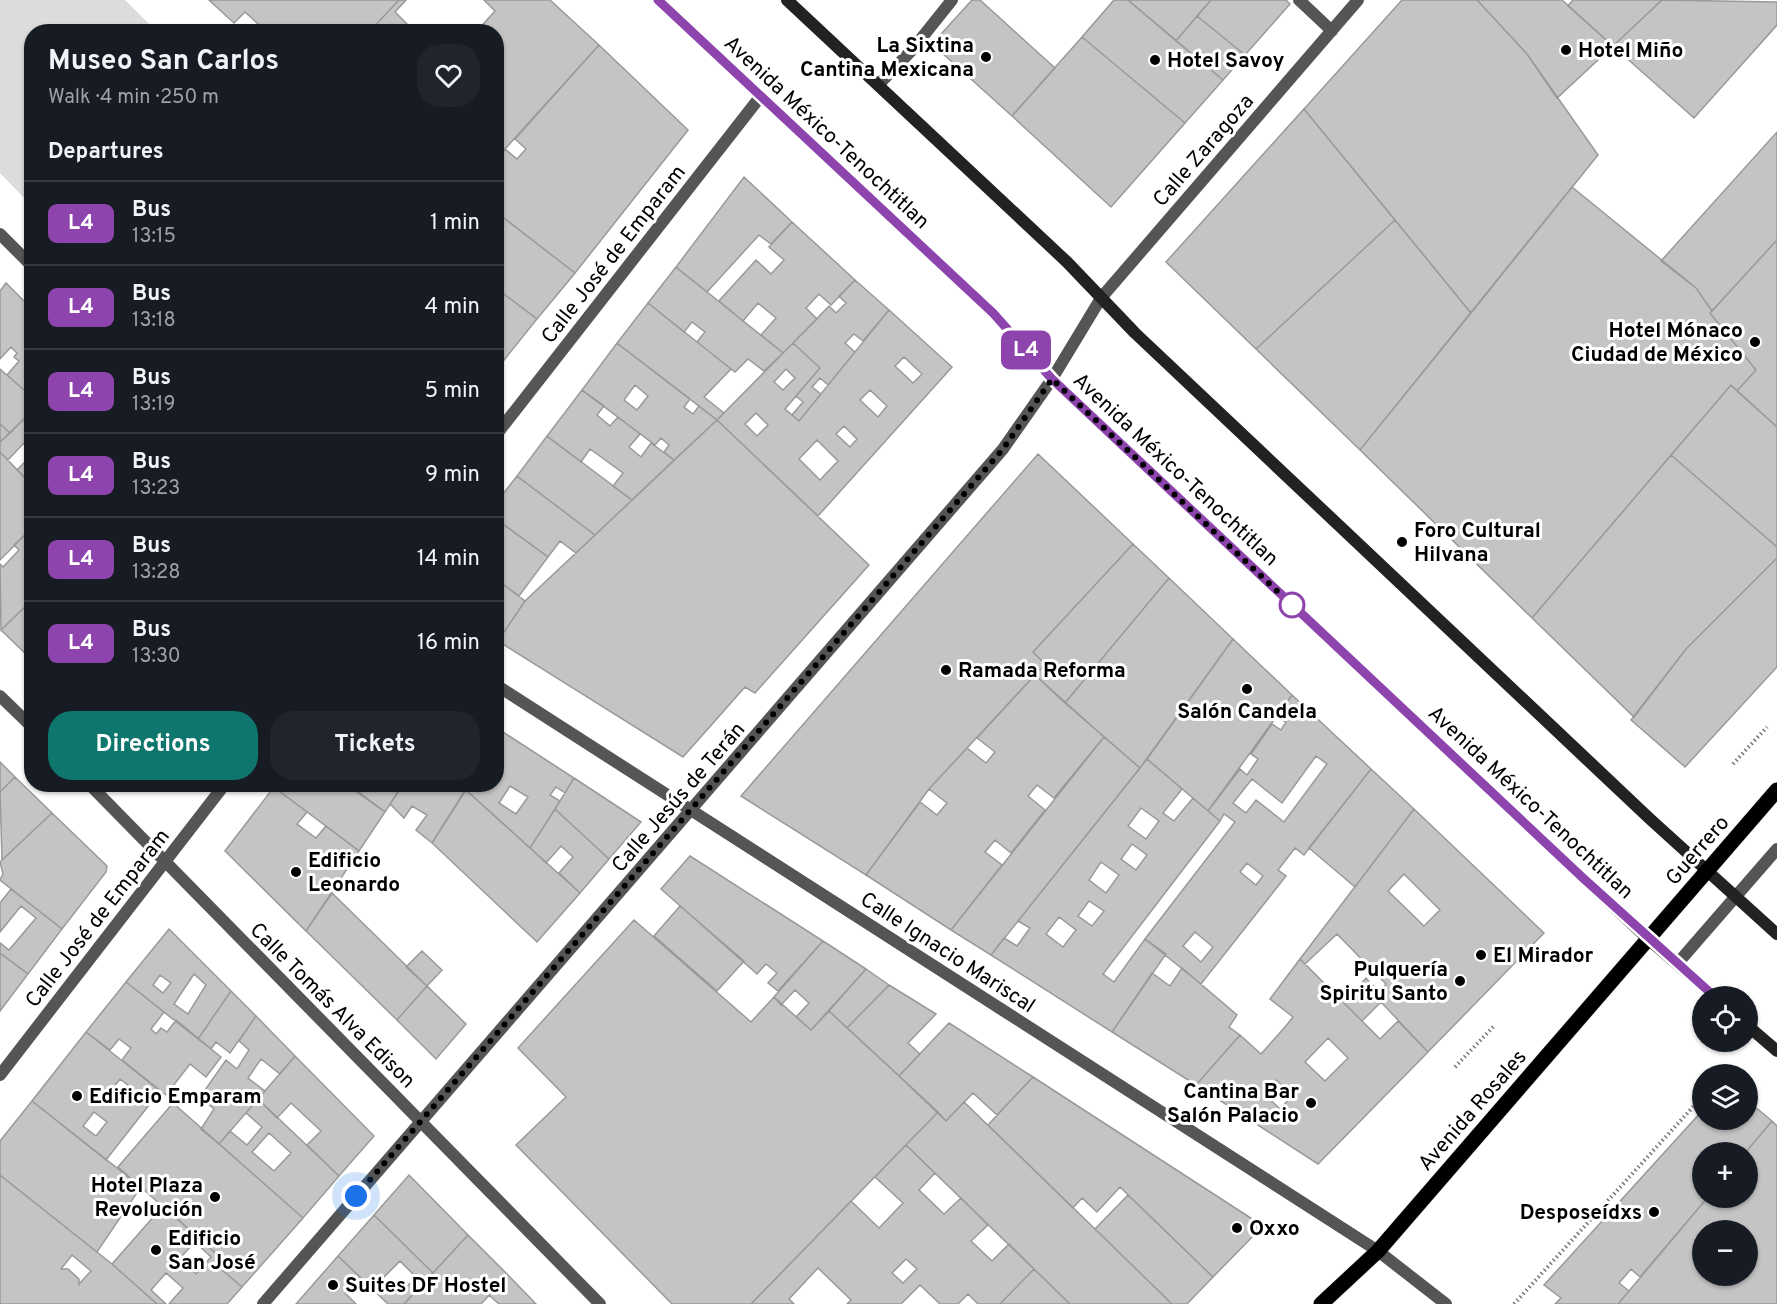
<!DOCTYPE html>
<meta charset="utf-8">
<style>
:root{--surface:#171b24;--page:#20242c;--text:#f1f3f6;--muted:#9ea1a6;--line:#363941;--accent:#0f766e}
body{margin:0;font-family:Overpass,sans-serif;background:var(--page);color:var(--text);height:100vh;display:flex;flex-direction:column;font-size:22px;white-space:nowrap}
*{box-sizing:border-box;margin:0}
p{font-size:20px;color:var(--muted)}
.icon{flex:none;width:33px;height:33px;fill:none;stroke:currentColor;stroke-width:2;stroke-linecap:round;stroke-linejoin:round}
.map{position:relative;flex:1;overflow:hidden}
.drawer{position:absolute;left:24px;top:24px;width:480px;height:768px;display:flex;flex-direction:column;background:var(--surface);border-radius:24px;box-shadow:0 2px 4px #0004}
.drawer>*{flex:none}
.badge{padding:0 12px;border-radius:9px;font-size:21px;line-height:39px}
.fabs{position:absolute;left:1692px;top:986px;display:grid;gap:12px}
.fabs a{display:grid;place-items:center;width:66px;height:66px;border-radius:50%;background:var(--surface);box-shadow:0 2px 4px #0004;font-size:30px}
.you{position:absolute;width:30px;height:30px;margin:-15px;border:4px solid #fff;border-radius:50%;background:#1a73e8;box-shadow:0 0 0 9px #1a73e833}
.map>.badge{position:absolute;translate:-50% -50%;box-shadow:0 0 0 3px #fff}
h2{padding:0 24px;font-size:22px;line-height:54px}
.round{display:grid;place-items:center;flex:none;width:63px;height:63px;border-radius:24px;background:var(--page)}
.head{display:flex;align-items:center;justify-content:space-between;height:102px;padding:0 24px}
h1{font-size:28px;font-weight:700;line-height:45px}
.primary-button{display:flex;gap:12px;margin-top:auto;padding:12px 24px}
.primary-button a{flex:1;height:69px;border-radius:24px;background:var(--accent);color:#fff;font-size:24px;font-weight:700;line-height:69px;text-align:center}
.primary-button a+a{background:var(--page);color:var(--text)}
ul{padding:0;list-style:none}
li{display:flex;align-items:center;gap:18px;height:84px;padding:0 24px;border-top:2px solid var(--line)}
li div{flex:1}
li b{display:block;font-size:22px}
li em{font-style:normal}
li .badge{min-width:66px;font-weight:700;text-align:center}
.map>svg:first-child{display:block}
.green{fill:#dcdcdc}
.building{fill:#c4c4c4;stroke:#999;stroke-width:1.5;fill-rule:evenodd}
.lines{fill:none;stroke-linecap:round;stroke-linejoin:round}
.primary-casing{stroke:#dbdbdb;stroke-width:16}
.path{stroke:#777;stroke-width:4;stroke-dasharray:1.5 3;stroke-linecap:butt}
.service{stroke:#555;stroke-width:12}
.minor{stroke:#555;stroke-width:12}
.secondary{stroke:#222;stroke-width:12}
.primary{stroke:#000;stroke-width:15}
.line-casing{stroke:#fff;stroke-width:14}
.line{stroke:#8e44ad;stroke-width:9}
.walk{stroke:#000;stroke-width:6;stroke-dasharray:0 10.8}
.poi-dot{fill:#000;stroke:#fff;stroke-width:2}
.stop-dot{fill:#fff;stroke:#8e44ad;stroke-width:3}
.labels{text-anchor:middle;stroke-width:6;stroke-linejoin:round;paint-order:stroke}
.poi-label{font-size:21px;font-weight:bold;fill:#000;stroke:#fff;text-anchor:start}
.street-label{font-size:21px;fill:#000;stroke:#fff}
</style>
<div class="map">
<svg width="1777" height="1304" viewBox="0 0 1777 1304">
<rect width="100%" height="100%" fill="#fff"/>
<path class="green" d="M 0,0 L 125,0 L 156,31 L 32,32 L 31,205 L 0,173 Z"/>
<path class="building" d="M 209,0 L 399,0 L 369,32 L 267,32 L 245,12 L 234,23 Z
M 399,0 L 406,0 L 395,12 L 415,32 L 369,32 Z
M 484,0 L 550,0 L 599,45 L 496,159 L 496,32 L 476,32 L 495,11 Z
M 972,0 L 980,0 L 1055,68 L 1012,116 L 932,44 Z
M 1114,0 L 1128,0 L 1223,80 L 1185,123 L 1082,37 Z
M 1128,0 L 1211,0 L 1176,41 Z
M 1211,0 L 1286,0 L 1290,4 L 1245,55 L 1197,16 Z
M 1402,0 L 1477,0 L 1527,54 L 1598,155 L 1471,313 L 1304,109 Z
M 1477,0 L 1562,0 L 1613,46 L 1557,98 L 1527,54 Z
M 1573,0 L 1662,0 L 1613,46 L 1568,6 Z
M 1662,0 L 1777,2 L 1777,25 L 1694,118 L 1613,46 Z
M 1197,16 L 1245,55 L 1223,80 L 1176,41 Z
M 1082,37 L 1185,123 L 1111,207 L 1012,116 Z
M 599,45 L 688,130 L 575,273 L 496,212 L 496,159 L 505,149 L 517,159 L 526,149 L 515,139 Z
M 1304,109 L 1395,220 L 1256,349 L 1166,262 Z
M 1777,132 L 1777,240 L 1712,311 L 1696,288 L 1661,261 Z
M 744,177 L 792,222 L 771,244 L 759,235 L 707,292 L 676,267 Z
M 1572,187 L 1696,288 L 1712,311 L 1710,313 L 1756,370 L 1737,391 L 1731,385 L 1532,618 L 1360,450 Z
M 496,212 L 575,273 L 537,319 L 496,288 Z
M 1395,220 L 1471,313 L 1360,450 L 1256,349 Z
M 792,222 L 855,280 L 831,305 L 819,294 L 806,308 L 817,319 L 783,353 L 761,335 L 776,318 L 758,303 L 743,321 L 719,301 L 756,260 L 771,274 L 784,260 L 769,247 Z
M 1777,240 L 1777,427 L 1737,391 L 1756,370 L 1710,313 Z
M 676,267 L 783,353 L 764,371 L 748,359 L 735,372 L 697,342 L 705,332 L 692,322 L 684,332 L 648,303 Z
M 855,280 L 889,310 L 863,341 L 854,334 L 845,343 L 855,352 L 828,385 L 820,378 L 812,387 L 821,394 L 799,421 L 792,415 L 803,402 L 796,396 L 820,368 L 793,343 L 829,306 L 836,313 L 846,303 L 839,296 Z
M 6,283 L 32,309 L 32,397 L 7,375 L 19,361 L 14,357 L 17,353 L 11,347 L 0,359 L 0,291 Z
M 496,288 L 537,319 L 496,370 Z
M 648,303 L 731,369 L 704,397 L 724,413 L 717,420 L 617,343 Z
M 889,310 L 952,367 L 818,516 L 717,420 L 793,343 L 820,368 L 785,409 L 799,421 ZM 904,357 L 922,374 L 913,383 L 895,366 ZM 786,369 L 795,378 L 783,390 L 774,382 ZM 870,390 L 887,406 L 878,417 L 860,400 ZM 756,413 L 768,425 L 757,436 L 745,424 ZM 844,426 L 857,439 L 850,447 L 836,434 ZM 817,440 L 838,461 L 820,480 L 799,459 Z
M 617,343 L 690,399 L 684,407 L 693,414 L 699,406 L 717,420 L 674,460 L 664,452 L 669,445 L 661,438 L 655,445 L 582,390 ZM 635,385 L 648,396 L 637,410 L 624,400 Z
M 0,369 L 32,397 L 32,411 L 10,433 L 0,424 Z
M 1731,385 L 1777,427 L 1777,547 L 1671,455 Z
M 582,390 L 604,406 L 597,415 L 610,426 L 618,417 L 640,434 L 629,447 L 641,457 L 651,443 L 674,460 L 632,500 L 613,486 L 623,473 L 590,449 L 581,462 L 547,436 Z
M 32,411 L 32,452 L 24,443 L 8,460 L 0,452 L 0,442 Z
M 717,420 L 869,565 L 755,693 L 745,687 L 683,757 L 498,641 L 525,601 Z
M 0,424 L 10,433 L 0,442 Z
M 547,436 L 632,500 L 595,535 L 517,476 Z
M 0,452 L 32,485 L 32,528 L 0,560 Z
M 1038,454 L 1133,544 L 1033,652 L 1045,664 L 929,789 L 866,875 L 741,796 Z
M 32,455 L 32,471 L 25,478 L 17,470 Z
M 1671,455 L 1777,547 L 1777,558 L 1686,649 L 1634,717 L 1532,618 Z
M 517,476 L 595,535 L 576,553 L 560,541 L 548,557 L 496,519 L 496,503 Z
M 496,519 L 548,557 L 519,596 L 496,579 Z
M 32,528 L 32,600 L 1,630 L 0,564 L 3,567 L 19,550 L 14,545 Z
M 1133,544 L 1169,578 L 1065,703 L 1035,675 L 1045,664 L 1033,652 Z
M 1777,558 L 1777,667 L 1685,767 L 1631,720 L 1686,649 Z
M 1169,578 L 1233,639 L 1140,768 L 1065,703 Z
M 496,579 L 525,601 L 498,641 L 496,640 Z
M 32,600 L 32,660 L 1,630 Z
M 1233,639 L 1292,695 L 1208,811 L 1147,759 Z
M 1035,675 L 1104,737 L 1054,798 L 1037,785 L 1028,796 L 1045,810 L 1011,853 L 995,840 L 985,852 L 1002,865 L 951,930 L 866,875 L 920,802 L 937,815 L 947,803 L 929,789 L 967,748 L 986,763 L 995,752 L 977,738 Z
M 1292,695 L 1371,769 L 1304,855 L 1295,848 L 1278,870 L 1286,876 L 1201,984 L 1145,939 L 1235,822 L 1224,814 L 1220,821 L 1208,811 L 1240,769 L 1247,775 L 1258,759 L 1251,754 L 1272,724 L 1281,730 L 1286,722 L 1277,717 ZM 1316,756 L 1327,764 L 1284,822 L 1256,800 L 1246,813 L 1233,803 L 1252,779 L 1282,803 ZM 1247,863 L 1263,876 L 1256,885 L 1240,872 ZM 1195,932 L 1213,947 L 1201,962 L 1183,946 Z
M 503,732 L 574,778 L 565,793 L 556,787 L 550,795 L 560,801 L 530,848 L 466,790 L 469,784 L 496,784 L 496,761 L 503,752 L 496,747 L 496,742 ZM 510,786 L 528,797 L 516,814 L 499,803 Z
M 1104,737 L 1140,768 L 991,955 L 951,930 Z
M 1147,759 L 1182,789 L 1163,813 L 1174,821 L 1193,798 L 1220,821 L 1103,974 L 1114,982 L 1145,939 L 1166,954 L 1112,1032 L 991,955 L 1004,938 L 1017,946 L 1030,928 L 1018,921 ZM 1141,808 L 1159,821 L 1146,839 L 1128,826 ZM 1132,844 L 1147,855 L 1136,870 L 1121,859 ZM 1101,862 L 1119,875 L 1106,893 L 1089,880 ZM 1089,901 L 1104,911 L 1092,926 L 1078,916 ZM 1059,917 L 1076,930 L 1063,947 L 1046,934 Z
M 0,762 L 15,777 L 0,792 Z
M 1371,769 L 1414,809 L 1355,887 L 1309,848 Z
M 15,777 L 52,813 L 2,860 L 0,792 Z
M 574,778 L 641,822 L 609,859 L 555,809 Z
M 276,784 L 348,784 L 385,812 L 359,851 L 274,787 Z
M 363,784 L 400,784 L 402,786 L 385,812 L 357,792 Z
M 403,784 L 469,784 L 432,843 L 416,830 L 427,815 L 412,806 L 404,818 L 390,804 Z
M 274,787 L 307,812 L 297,824 L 316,838 L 326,826 L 359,851 L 306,931 L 225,851 Z
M 466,790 L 580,893 L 537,942 L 432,843 Z
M 555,809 L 609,859 L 580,893 L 559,873 L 573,857 L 561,846 L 546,863 L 530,848 Z
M 1414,809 L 1544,933 L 1428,1052 L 1381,1002 L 1362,1021 L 1343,1002 L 1366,978 L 1379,992 L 1386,984 L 1337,934 L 1305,964 L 1300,959 ZM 1404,874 L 1440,910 L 1424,926 L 1388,891 Z
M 52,813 L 107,866 L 106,872 L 62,929 L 0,880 L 3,874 L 0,862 Z
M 690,856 L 823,941 L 778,991 L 768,983 L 777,973 L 766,964 L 757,974 L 661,889 Z
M 11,889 L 62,929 L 28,974 L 0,953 L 0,943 L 9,950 L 36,918 L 21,906 L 0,932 L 0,903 Z
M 332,893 L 427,986 L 397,1020 L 306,931 Z
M 680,906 L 744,961 L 717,991 L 654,936 Z
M 634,920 L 751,1022 L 774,997 L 811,1030 L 829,1011 L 938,1112 L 751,1304 L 672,1304 L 516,1145 L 566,1097 L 518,1048 Z
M 169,929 L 231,991 L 198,1039 L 126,982 ZM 194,974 L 206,985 L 188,1014 L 174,1004 ZM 160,975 L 171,983 L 163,993 L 153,985 Z
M 823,941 L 866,969 L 811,1030 L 796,1017 L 809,1003 L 795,990 L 781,1005 L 774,997 Z
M 422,951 L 442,970 L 427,986 L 406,967 Z
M 0,953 L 28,974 L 0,1011 Z
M 1300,959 L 1380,1039 L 1398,1021 L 1428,1052 L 1318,1164 L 1196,1085 L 1240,1035 L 1261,1054 L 1285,1027 L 1293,1017 L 1270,999 ZM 1328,1038 L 1348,1058 L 1325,1081 L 1305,1062 ZM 1276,1080 L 1293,1095 L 1280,1109 L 1263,1093 Z
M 1182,968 L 1237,1015 L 1229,1027 L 1240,1035 L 1196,1085 L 1112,1032 L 1152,973 L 1170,986 Z
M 866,969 L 889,985 L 847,1028 L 829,1011 Z
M 126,982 L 164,1012 L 151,1029 L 156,1034 L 161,1028 L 167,1032 L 176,1020 L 221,1057 L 206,1077 L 190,1064 L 166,1095 L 122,1060 L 131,1048 L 119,1039 L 110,1050 L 86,1032 Z
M 889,985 L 936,1014 L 908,1043 L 920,1054 L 899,1076 L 847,1028 Z
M 427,986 L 466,1024 L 436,1059 L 397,1020 Z
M 231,991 L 256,1016 L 230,1053 L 216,1042 L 211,1049 L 198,1039 Z
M 256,1016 L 295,1056 L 280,1074 L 261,1059 L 248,1078 L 265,1091 L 219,1144 L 201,1129 L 214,1109 L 200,1097 L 226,1060 L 237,1069 L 249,1050 L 239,1041 Z
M 949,1023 L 1033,1077 L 997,1115 L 973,1093 L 946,1121 L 899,1076 Z
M 86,1032 L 160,1091 L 106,1160 L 32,1101 ZM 120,1079 L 133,1089 L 124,1101 L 111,1091 ZM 94,1112 L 107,1122 L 96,1136 L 83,1126 Z
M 295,1056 L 374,1136 L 339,1176 L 307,1145 L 321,1131 L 291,1103 L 277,1118 L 258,1099 Z
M 1033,1077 L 1263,1226 L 1213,1277 L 1120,1187 L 1097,1212 L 1082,1198 L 1073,1208 L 988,1125 Z
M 258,1099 L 339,1176 L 303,1218 L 219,1144 L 230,1131 L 247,1145 L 262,1127 L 246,1113 ZM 269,1133 L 291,1153 L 274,1171 L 252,1152 Z
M 32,1101 L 141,1187 L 97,1252 L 0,1175 L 0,1141 Z
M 1748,1101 L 1772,1121 L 1746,1152 L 1702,1152 L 1702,1197 L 1708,1197 L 1640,1277 L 1631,1269 L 1619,1283 L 1629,1291 L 1618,1304 L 1555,1304 L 1561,1298 L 1544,1285 L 1702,1111 L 1702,1119 L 1748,1119 Z
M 964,1102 L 1095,1229 L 1172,1304 L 1070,1304 L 906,1145 L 938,1112 L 946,1121 Z
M 173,1103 L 303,1218 L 242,1287 L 214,1263 L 220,1257 L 118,1167 Z
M 1772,1121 L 1777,1126 L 1777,1304 L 1618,1304 L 1708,1197 L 1748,1197 L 1746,1152 ZM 1702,1230 L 1748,1230 L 1748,1275 L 1702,1275 Z
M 906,1145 L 935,1173 L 919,1190 L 944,1214 L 961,1198 L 988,1225 L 971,1241 L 992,1261 L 1009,1244 L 1034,1269 L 1000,1304 L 978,1304 L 968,1294 L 958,1304 L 940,1304 L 920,1285 L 901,1304 L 847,1304 L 851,1300 L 818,1268 L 789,1299 L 794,1304 L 751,1304 L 851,1201 L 879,1228 L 903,1203 L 875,1177 ZM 906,1259 L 917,1269 L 903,1283 L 892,1273 Z
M 0,1175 L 112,1264 L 157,1304 L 0,1304 ZM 72,1255 L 91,1271 L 79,1284 L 79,1279 L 68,1269 L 61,1269 Z
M 409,1175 L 468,1235 L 433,1273 L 374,1215 Z
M 1128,1195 L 1213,1277 L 1187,1304 L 1172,1304 L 1095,1229 Z
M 163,1206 L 220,1257 L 214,1263 L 242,1287 L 227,1304 L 169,1304 L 183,1288 L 166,1273 L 151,1290 L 166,1304 L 157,1304 L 112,1264 ZM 195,1242 L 211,1257 L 196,1274 L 180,1258 Z
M 374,1215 L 433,1273 L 404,1304 L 388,1304 L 338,1256 ZM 400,1261 L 416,1277 L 400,1294 L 383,1278 Z
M 468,1235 L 508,1275 L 481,1304 L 404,1304 Z
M 338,1256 L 360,1277 L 345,1293 L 356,1304 L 296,1304 Z
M 1034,1269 L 1070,1304 L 1000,1304 Z
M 508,1275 L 536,1304 L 499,1304 L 489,1295 Z"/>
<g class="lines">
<g class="primary-casing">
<path id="primary" d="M 1321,1304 L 1378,1251 L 1777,790"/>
</g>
<path class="path" d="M 1733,764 L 1767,727
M 1455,1067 L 1494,1026
M 1723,1074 L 1732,1065
M 1514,1304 L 1702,1097"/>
<path class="service" d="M 879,84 L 912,50 L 952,0
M 1677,964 L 1777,849"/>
<path class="minor" d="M 1299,0 L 1332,31
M 0,234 L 32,266
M 496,435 L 760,97
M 496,685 L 1378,1251 L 1446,1304
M 0,696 L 32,727
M 89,784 L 600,1304
M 0,1075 L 225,784
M 263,1304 L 1003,449 L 1052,379 L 1101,298 L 1358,0"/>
<path class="secondary" d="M 658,0 L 993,313 L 1052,379 L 1647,938 L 1714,996
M 787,0 L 1067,262 L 1135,333 L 1650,819 L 1777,934
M 1748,1026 L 1777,1051"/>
<use href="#primary" class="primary"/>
</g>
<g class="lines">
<g class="line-casing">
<path id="line" d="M 658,0 L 993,313 L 1052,379 L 1583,878 L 1714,996"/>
</g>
<use href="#line" class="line"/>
<path class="walk" d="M 356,1196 L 1003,449 L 1052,379 L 1292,605"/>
</g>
<g class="poi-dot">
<circle cx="1566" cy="50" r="6"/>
<circle cx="986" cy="57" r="6"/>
<circle cx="1155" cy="60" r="6"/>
<circle cx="1755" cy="342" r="6"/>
<circle cx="1402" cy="542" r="6"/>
<circle cx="946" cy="670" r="6"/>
<circle cx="1247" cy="689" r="6"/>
<circle cx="296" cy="872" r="6"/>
<circle cx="1481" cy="955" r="6"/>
<circle cx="1460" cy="981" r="6"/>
<circle cx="77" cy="1096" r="6"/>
<circle cx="1311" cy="1103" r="6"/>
<circle cx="215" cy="1197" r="6"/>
<circle cx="1654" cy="1212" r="6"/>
<circle cx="1237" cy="1228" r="6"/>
<circle cx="156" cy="1250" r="6"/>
<circle cx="333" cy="1285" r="6"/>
</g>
<circle class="stop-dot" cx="1292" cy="605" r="12"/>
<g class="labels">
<g class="poi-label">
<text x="974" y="52" text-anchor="end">La Sixtina<tspan x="974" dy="24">Cantina Mexicana</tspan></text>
<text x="1578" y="57">Hotel Miño</text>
<text x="1167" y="67">Hotel Savoy</text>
<text x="1743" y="337" text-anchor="end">Hotel Mónaco<tspan x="1743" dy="24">Ciudad de México</tspan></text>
<text x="1414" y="537">Foro Cultural<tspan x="1414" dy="24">Hilvana</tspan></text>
<text x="958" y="677">Ramada Reforma</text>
<text x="1247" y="718" text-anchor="middle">Salón Candela</text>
<text x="308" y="867">Edificio<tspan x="308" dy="24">Leonardo</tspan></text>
<text x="1493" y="962">El Mirador</text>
<text x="1448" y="976" text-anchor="end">Pulquería<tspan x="1448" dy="24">Spiritu Santo</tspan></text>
<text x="1299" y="1098" text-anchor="end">Cantina Bar<tspan x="1299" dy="24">Salón Palacio</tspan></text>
<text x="89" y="1103">Edificio Emparam</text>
<text x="203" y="1192" text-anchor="end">Hotel Plaza<tspan x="203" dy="24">Revolución</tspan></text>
<text x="1642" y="1219" text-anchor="end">Desposeídxs</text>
<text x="1249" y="1235">Oxxo</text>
<text x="168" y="1245">Edificio<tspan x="168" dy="24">San José</tspan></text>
<text x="345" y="1292">Suites DF Hostel</text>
</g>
<g class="street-label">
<text transform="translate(827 132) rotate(43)" y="7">Avenida México-Tenochtitlan</text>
<text transform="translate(1203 150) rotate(-49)" y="7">Calle Zaragoza</text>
<text transform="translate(613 254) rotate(-52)" y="7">Calle José de Emparam</text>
<text transform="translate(1176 469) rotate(43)" y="7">Avenida México-Tenochtitlan</text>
<text transform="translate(678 797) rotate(-49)" y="7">Calle Jesús de Terán</text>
<text transform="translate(1531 802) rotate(43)" y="7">Avenida México-Tenochtitlan</text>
<text transform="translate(1697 850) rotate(-49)" y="7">Guerrero</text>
<text transform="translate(97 918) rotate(-52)" y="7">Calle José de Emparam</text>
<text transform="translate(948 952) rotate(33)" y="7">Calle Ignacio Mariscal</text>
<text transform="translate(333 1005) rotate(45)" y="7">Calle Tomás Alva Edison</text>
<text transform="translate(1472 1110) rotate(-49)" y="7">Avenida Rosales</text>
</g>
</g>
</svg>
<div class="fabs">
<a><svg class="icon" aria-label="locate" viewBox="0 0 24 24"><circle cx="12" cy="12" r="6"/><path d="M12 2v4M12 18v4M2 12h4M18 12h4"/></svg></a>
<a><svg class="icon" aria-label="layers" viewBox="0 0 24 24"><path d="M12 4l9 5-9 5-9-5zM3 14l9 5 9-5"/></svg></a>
<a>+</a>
<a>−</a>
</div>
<div class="you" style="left:356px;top:1196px"></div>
<b class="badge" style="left:1026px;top:350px;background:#8e44ad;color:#fff">L4</b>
<section class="drawer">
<div class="head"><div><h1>Museo San Carlos</h1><p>Walk · 4 min · 250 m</p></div><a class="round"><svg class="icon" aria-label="heart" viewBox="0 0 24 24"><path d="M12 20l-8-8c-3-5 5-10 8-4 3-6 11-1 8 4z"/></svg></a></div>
<h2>Departures</h2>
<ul>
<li><span class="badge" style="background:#8e44ad;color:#fff">L4</span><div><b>Bus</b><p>13:15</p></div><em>1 min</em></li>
<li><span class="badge" style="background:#8e44ad;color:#fff">L4</span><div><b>Bus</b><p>13:18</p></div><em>4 min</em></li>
<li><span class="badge" style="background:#8e44ad;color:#fff">L4</span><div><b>Bus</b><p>13:19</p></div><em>5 min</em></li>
<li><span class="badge" style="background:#8e44ad;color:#fff">L4</span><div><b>Bus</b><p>13:23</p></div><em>9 min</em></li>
<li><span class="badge" style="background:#8e44ad;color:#fff">L4</span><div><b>Bus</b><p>13:28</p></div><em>14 min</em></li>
<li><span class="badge" style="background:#8e44ad;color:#fff">L4</span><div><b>Bus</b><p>13:30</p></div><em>16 min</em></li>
</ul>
<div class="primary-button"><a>Directions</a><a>Tickets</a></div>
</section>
</div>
